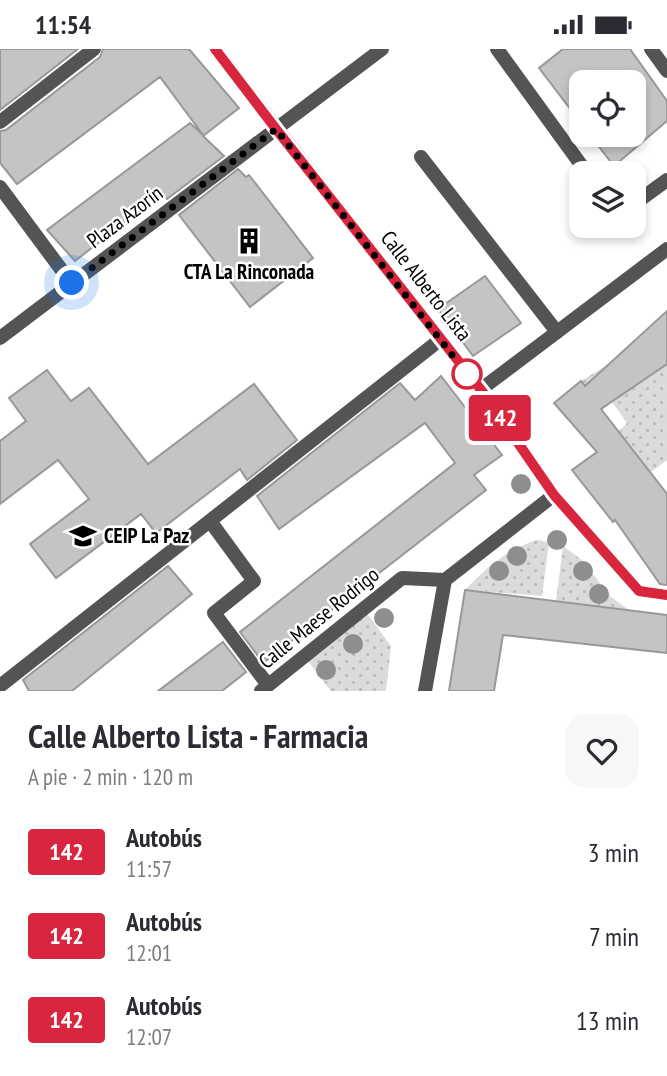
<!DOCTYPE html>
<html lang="es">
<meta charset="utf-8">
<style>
:root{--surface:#fff;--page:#f7f7f7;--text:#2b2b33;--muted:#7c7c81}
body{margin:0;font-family:"PT Sans Narrow",sans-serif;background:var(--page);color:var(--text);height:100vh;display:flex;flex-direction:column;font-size:26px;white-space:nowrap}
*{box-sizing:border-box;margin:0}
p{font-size:23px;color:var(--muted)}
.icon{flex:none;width:38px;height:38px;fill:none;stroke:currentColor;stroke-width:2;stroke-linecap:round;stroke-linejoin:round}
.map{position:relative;height:642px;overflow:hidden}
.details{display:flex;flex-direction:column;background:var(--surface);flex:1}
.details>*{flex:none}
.badge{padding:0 14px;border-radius:5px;font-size:24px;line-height:46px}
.fabs{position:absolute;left:569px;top:21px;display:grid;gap:14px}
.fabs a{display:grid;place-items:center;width:77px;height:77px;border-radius:14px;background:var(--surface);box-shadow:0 4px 10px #0003;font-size:35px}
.you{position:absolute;width:35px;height:35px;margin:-18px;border:5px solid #fff;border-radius:50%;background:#1a73e8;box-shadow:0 0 0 10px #1a73e833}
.map>.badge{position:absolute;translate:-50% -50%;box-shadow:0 0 0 4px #fff}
.round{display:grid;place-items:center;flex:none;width:74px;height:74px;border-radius:21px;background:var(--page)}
.summary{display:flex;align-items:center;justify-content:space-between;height:119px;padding:0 28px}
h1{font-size:33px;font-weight:700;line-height:52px}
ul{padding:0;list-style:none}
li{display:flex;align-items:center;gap:21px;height:84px;padding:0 28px}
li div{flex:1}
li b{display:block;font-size:26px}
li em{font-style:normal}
li .badge{min-width:77px;font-weight:700;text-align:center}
.status{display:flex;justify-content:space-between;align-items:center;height:49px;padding:0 35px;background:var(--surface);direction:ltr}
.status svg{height:19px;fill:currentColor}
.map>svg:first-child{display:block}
.green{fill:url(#green-dots)}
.building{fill:#c4c4c4;stroke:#989898;stroke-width:2}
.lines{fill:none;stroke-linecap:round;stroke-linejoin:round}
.lane{stroke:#545454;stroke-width:14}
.street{stroke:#545454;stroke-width:14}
.tree{fill:#8e8e8e}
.line-casing{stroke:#fff;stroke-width:16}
.line{stroke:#d7263d;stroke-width:10}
.walk{stroke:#000;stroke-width:7;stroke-dasharray:0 12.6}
.stop-dot{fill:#fff;stroke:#d7263d;stroke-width:3.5}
.labels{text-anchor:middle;stroke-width:5;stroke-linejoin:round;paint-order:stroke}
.street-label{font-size:21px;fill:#000;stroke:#fff}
.poi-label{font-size:21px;font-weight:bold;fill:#000;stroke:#fff}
</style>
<div class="status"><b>11:54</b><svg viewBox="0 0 49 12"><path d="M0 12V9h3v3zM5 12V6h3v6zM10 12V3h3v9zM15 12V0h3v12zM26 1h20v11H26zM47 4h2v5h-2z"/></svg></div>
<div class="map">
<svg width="667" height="642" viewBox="0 0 667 642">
<defs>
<pattern id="green-dots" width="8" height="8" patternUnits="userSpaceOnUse" patternTransform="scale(1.75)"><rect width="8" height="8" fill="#dbdbdb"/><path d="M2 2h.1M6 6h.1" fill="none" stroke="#bababa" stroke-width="1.8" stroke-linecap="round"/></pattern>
</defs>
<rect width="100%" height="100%" fill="#fff"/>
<path class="green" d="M 610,314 L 632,339 L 667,315 L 667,411 L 651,423 L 618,383 L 627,374 L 612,353 L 602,361 L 581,332 Z
M 537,491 L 549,493 L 542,547 L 465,541 C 487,518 506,501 537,491 Z
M 563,497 L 583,512 L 611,548 L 629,561 L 556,552 Z
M 366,563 L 391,597 L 386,642 L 331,642 L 308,612 Z"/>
<path class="building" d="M 0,0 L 78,0 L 0,61 Z
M 103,0 L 189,0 L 239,59 L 203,87 L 224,107 L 167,150 L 162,144 L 75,212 L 47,181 L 190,74 L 203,86 L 160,28 L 17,135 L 0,114 L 0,82 L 6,81 L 100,8 Z
M 563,0 L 630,0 L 667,52 L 667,72 L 614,117 L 590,86 L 634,86 L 634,33 L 581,33 L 581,74 L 539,19 Z
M 238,120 L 246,128 L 249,126 L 313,209 L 250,258 L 179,166 Z
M 485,227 L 521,274 L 473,307 L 438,260 Z
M 667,262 L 667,315 L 601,360 L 667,445 L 667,536 L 660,535 L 615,471 L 613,473 L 572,421 L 597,403 L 554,354 L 581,332 L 585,337 Z
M 47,321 L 71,352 L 89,339 L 148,415 L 254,335 L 297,391 L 247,431 L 240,420 L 156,484 L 141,465 L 56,529 L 30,495 L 89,450 L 58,411 L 0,455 L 0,392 L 26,372 L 9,349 Z
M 441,327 L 502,406 L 474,426 L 486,441 L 266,612 L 263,609 L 261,611 L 240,583 L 455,414 L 425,374 L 279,480 L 257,447 L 400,334 L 415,351 Z
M 168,517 L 192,545 L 72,642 L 29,642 L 23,631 Z
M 465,541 L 667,566 L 667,604 L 503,586 L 494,642 L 449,642 Z
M 223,593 L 246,623 L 222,642 L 158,642 Z"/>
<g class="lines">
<path class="lane" d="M 276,80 L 382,0
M 421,108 L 557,283 L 480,341"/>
<path class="street" d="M 215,0 L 485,347 L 554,446 L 639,542 L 667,546
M 497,0 L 587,124
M 651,0 L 667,22
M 0,73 L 94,0
M 0,138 L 72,235
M 634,155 L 667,131
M 557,283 L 667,200
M 0,289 L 276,80
M 210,472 L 254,532 L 214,564 L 268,636
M 0,637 L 441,290
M 261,642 L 402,529 L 445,531
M 425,642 L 445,531 L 554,446"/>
</g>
<g class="tree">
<circle cx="521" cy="435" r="10"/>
<circle cx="557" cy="491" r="10"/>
<circle cx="517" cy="507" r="10"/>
<circle cx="499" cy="522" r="10"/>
<circle cx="583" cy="522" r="10"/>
<circle cx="599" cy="545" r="10"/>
<circle cx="384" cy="569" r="10"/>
<circle cx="353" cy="595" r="10"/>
<circle cx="326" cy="621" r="10"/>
</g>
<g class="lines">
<g class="line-casing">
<path id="line" d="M 215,0 L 276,80 L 485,346 L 554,446 L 639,542 L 667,546"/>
</g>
<use href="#line" class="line"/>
<path class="walk" d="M 72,234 L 276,80 L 467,325"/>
</g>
<defs>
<g id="building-bare" transform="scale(2.1)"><path d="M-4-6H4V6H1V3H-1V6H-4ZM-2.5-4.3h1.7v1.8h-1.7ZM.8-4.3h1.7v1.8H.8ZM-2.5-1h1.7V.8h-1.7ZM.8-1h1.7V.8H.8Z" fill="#000" stroke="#fff" stroke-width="2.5" paint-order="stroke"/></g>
<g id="school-bare" transform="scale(2.1)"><path d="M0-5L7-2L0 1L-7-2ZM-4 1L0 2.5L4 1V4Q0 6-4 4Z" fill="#000" stroke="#fff" stroke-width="2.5" paint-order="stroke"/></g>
</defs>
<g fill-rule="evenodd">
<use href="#building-bare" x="249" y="192"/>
<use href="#school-bare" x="83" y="487"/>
</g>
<circle class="stop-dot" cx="467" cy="325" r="14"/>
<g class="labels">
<g class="street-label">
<text transform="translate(125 168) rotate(-37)" y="7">Plaza Azorín</text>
<text transform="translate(426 237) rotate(52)" y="7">Calle Alberto Lista</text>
<text transform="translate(319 569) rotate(-39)" y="7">Calle Maese Rodrigo</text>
</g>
<g class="poi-label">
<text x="249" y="230">CTA La Rinconada</text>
<text x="104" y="494" text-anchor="start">CEIP La Paz</text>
</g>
</g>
</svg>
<div class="fabs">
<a><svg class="icon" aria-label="locate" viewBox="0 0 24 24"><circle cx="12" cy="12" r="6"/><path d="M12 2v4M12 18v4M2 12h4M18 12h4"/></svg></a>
<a><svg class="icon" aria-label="layers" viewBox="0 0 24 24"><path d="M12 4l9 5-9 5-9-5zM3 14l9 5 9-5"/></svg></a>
</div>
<div class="you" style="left:72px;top:234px"></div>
<b class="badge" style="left:500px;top:369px;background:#d7263d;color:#fff">142</b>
</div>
<section class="details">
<div class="summary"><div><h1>Calle Alberto Lista - Farmacia</h1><p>A pie · 2 min · 120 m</p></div><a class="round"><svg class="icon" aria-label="heart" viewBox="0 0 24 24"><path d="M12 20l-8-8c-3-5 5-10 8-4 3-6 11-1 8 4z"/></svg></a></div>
<ul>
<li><span class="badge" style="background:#d7263d;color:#fff">142</span><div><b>Autobús</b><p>11:57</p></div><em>3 min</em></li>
<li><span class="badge" style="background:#d7263d;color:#fff">142</span><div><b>Autobús</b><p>12:01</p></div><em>7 min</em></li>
<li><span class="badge" style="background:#d7263d;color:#fff">142</span><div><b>Autobús</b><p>12:07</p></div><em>13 min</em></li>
</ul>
</section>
